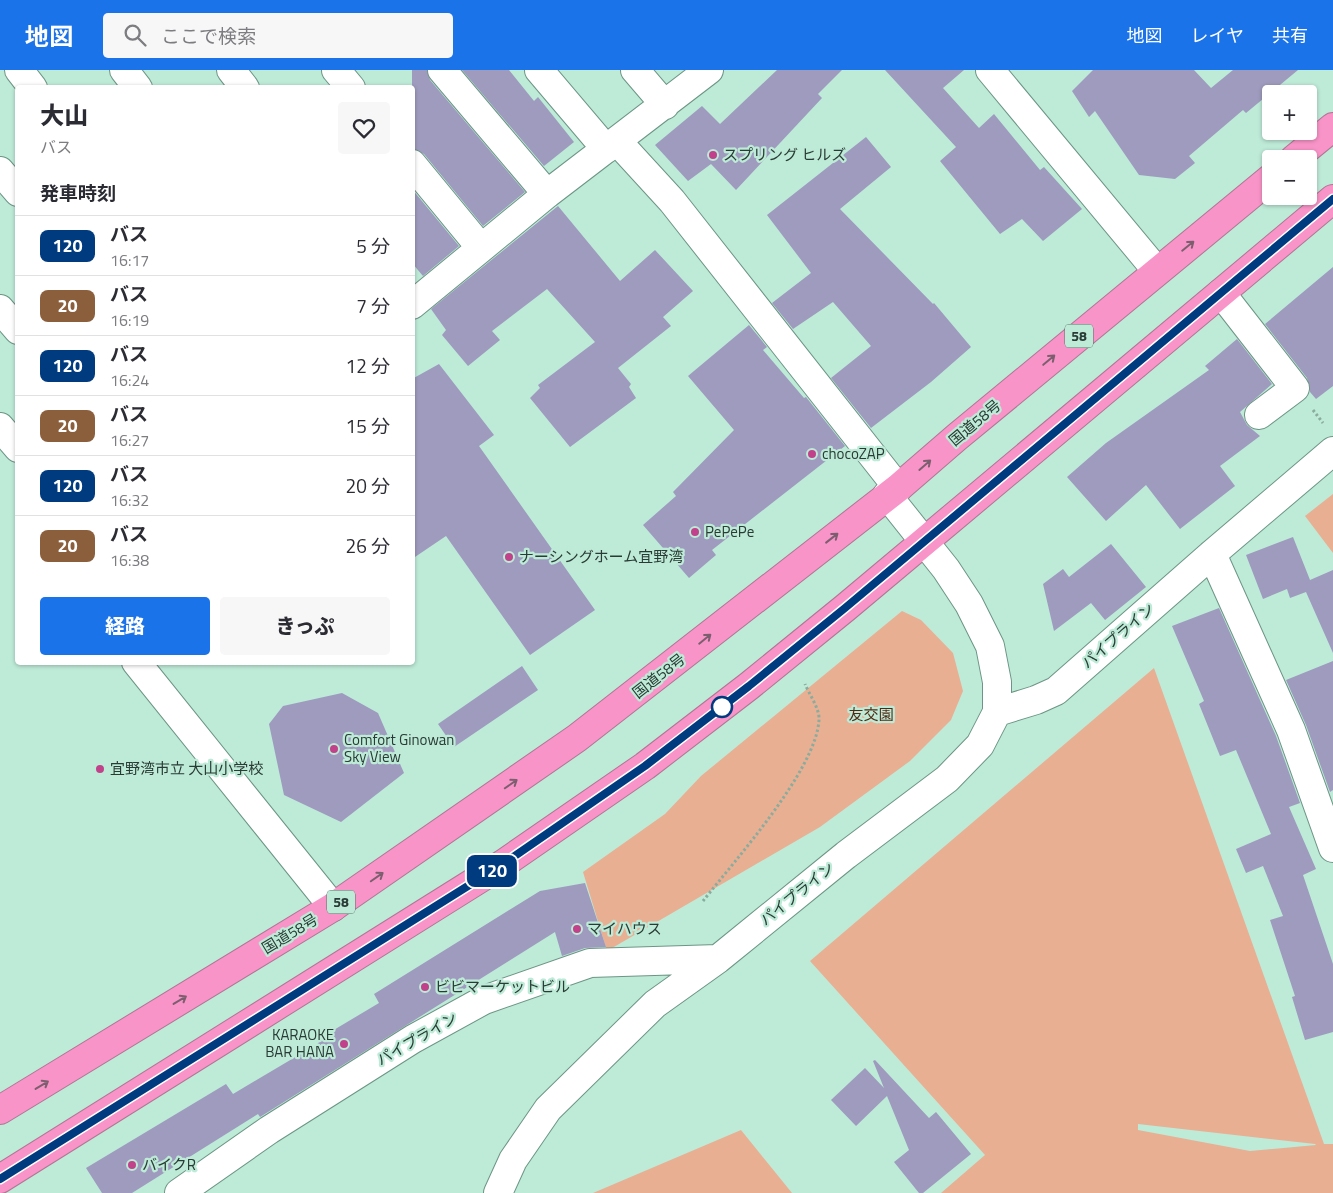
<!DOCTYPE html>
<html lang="ja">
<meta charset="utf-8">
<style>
:root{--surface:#fff;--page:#f7f7f7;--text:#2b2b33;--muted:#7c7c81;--line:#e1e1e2;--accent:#1a73e8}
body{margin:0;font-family:"Titillium Web","Noto Sans JP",sans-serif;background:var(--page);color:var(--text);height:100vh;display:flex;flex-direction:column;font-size:19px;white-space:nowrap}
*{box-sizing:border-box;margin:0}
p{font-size:16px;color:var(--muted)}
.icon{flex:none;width:28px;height:28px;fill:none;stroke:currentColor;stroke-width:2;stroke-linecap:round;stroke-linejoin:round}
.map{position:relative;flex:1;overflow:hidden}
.sheet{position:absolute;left:15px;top:15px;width:400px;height:580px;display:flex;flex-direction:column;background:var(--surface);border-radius:5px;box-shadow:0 1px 4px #0004}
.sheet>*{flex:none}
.badge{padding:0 10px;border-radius:8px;font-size:18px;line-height:32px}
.tools{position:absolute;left:1262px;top:15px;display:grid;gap:10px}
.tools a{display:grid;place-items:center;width:55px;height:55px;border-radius:5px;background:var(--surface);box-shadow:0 1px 4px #0004;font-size:25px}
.map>.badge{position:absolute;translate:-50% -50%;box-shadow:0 0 0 2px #fff}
h2{padding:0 25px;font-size:19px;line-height:45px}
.round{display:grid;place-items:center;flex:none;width:52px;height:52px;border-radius:5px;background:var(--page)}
.headline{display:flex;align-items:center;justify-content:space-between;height:85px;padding:0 25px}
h1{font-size:24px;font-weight:800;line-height:38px}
.primary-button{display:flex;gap:10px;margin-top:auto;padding:10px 25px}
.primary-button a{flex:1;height:58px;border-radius:5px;background:var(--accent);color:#fff;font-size:20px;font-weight:800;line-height:58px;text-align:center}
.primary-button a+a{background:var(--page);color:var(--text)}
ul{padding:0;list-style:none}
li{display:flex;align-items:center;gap:15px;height:60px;padding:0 25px;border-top:1px solid var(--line)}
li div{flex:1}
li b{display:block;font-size:19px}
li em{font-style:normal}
li .badge{min-width:55px;font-weight:700;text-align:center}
header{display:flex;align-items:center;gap:30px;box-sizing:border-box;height:70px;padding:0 25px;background:var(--accent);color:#fff}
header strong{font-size:24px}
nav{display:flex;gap:28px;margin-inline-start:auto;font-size:18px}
.search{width:350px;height:45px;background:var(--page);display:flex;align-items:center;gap:12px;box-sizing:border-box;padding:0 18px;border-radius:5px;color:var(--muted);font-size:19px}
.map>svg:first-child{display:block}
.green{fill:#e9af92;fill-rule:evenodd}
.building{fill:#9e9bbe}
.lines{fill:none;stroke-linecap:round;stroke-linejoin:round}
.minor-casing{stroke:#6c9585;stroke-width:30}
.highway-casing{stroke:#b07594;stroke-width:30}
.path{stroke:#89ac9e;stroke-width:3;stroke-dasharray:2.5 2.5;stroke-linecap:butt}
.minor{stroke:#fff;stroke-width:28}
.highway{stroke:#f994c8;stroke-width:28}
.oneway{stroke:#7c5f6f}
.line-casing{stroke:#fff;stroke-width:11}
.line{stroke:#003b80;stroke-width:8}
.poi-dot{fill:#c1418b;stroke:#beead8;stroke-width:2}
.stop-dot{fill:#fff;stroke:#003b80;stroke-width:2.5}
.labels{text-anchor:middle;stroke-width:4.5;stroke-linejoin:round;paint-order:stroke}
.shield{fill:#beead8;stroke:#567065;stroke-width:1}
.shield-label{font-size:14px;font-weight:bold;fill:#293b34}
.poi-label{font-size:15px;fill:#293b34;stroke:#beead8;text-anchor:start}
.street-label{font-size:15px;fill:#293b34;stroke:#beead8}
.park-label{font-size:15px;fill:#542911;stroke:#beead8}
</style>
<header>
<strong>地図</strong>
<div class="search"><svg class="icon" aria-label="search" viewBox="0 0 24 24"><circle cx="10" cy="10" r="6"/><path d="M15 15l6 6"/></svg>ここで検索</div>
<nav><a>地図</a><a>レイヤ</a><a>共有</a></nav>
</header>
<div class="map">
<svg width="1333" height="1123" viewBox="0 0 1333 1123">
<rect width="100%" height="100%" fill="#beead8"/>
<path class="green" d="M 1333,424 L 1333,483 L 1305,446 Z
M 902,541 L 921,550 L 953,583 L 963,621 L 951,650 L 910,691 L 820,757 L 607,881 L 583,802 L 665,744 L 701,706 Z
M 1154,598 L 1324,1074 L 1333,1074 L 1333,1123 L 941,1123 L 985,1085 L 810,891 ZM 1138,1054 L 1315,1074 L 1316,1075 L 1250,1081 L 1138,1060 Z
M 741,1060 L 792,1123 L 593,1123 Z"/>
<path class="building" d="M 412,0 L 427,0 L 430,10 L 525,122 L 483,156 L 424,84 L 412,79 Z
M 462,0 L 509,0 L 534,31 L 538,27 L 574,72 L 544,96 Z
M 777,0 L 842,0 L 818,24 L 822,28 L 736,120 L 711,94 L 688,111 L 655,75 L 702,36 L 720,54 Z
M 885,0 L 964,0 L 943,18 L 979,58 L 994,44 L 1040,100 L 1044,97 L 1082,139 L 1043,171 L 1022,149 L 1000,164 L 940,91 L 956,77 Z
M 1093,0 L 1194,0 L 1211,18 L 1233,0 L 1298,0 L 1246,43 L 1243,40 L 1189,86 L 1195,93 L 1175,109 L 1139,105 L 1095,41 L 1089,47 L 1072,21 Z
M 866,67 L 891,97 L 840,139 L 933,234 L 934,233 L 971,277 L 931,312 L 871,358 L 831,308 L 871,276 L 833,232 L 793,259 L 772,233 L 811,203 L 767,145 Z
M 412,119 L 459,176 L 423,206 L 412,193 Z
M 558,136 L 620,211 L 655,180 L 693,221 L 663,247 L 671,256 L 618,298 L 631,314 L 629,317 L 636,328 L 570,377 L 530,328 L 540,318 L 538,315 L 595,272 L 547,219 L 492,261 L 500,270 L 468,296 L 442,265 L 446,260 L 431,239 Z
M 1333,197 L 1333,316 L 1316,329 L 1310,322 L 1307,308 L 1265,254 Z
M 749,255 L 767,277 L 763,280 L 804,328 L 806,327 L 845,376 L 712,480 L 716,485 L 689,508 L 643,455 L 676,426 L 673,422 L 734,360 L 688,306 Z
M 1237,269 L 1272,314 L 1240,342 L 1247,355 L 1260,366 L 1220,396 L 1235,416 L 1180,459 L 1146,415 L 1106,451 L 1067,407 L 1106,373 L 1209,300 L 1205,296 Z
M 439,294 L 494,365 L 479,376 L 595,540 L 530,585 L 446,466 L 412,489 L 412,309 Z
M 1293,467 L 1310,510 L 1333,500 L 1333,583 L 1306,522 L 1290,528 L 1287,519 L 1263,529 L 1246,485 Z
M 1111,474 L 1146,517 L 1105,550 L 1091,533 L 1054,561 L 1043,514 L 1063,499 L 1069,507 Z
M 1219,538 L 1276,666 L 1300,733 L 1289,737 L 1316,799 L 1303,805 L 1333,894 L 1333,962 L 1305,970 L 1292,927 L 1295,926 L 1270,850 L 1283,846 L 1263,796 L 1246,803 L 1236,779 L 1271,764 L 1236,680 L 1220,686 L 1199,634 L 1204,631 L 1172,556 Z
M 1333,591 L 1333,720 L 1330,722 L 1306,655 L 1286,610 Z
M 522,596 L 538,620 L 454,677 L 438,654 Z
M 342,623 L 378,643 L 404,703 L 341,752 L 284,725 L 269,654 L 283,636 Z
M 585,813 L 606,877 L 585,878 L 562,886 L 555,862 L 260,1047 L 258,1044 L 132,1123 L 102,1123 L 86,1098 L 226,1014 L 233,1024 L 319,973 L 317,970 L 379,933 L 374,924 L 540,821 Z
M 875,990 L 929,1048 L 936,1042 L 971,1084 L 923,1123 L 919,1123 L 894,1092 L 909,1080 L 887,1026 L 856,1056 L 831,1030 L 865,998 L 884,1018 L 873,991 Z"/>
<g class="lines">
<g class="minor-casing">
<path id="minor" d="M 19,0 L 33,18
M 124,0 L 138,18
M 231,0 L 245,18
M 336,0 L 351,18
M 442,0 L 547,124
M 539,0 L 606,79
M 635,0 L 665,35
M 990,0 L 1157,201
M 617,71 L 672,131 L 898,418
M 412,94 L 481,178
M 0,101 L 18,122
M 1221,223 L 1295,318 L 1259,345
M 412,235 L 547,124 L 709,0
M 0,239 L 18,260
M 0,357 L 18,378
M 1212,484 L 1291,660 L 1333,778
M 136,592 L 333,837
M 997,642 L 1036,630 L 1056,621 L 1212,484 L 1333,381
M 179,1123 L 269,1060 L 413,969 L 484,930 L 590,893 L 718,889
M 498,1123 L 513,1090 L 548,1039 L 655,934 L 718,889 L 846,785 L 947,709 L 980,675 L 997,642 L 997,612 L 990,576 L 969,534 L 946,499 L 887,425"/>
</g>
<g class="highway-casing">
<path id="highway" d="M 1294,89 L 1333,57
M 0,1040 L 333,837 L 577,668 L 898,418 L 957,367 L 1271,108
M 0,1109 L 503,794 L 645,696 L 749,616 L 845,538 L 1333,129"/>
</g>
<path class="path" d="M 1313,340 L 1323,353
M 703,831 C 736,789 816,700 819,650 C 820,639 809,624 805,614"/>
<use href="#minor" class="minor"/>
<use href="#highway" class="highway"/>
</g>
<defs><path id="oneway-shaft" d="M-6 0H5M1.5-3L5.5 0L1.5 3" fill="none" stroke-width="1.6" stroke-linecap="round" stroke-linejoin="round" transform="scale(1.25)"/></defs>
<g class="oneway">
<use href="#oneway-shaft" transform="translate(1188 176) rotate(-39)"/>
<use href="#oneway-shaft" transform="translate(1049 290) rotate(-40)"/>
<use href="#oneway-shaft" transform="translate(925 395) rotate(-41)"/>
<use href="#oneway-shaft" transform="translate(832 468) rotate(-38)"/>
<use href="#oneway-shaft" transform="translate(705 569) rotate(-39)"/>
<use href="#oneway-shaft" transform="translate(511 714) rotate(-35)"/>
<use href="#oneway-shaft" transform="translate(377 807) rotate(-35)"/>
<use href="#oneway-shaft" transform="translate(180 930) rotate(-31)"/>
<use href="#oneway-shaft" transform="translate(42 1015) rotate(-31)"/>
</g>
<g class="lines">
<g class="line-casing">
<path id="line" d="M 0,1109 L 503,794 L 645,696 L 749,616 L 845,538 L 1333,129"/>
</g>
<use href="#line" class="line"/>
</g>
<g class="poi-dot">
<circle cx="713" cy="85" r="5"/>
<circle cx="812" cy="384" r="5"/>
<circle cx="695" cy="462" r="5"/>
<circle cx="509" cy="487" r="5"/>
<circle cx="334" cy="679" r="5"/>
<circle cx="100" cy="699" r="5"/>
<circle cx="577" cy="859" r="5"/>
<circle cx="425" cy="917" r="5"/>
<circle cx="344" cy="974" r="5"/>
<circle cx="132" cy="1095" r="5"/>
</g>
<circle class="stop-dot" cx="722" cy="637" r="10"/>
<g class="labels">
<g class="shield">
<rect x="1065" y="254.5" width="28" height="23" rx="4"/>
<rect x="327" y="820.5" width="28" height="23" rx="4"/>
</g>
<g class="shield-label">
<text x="1079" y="271">58</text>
<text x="341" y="837">58</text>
</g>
<g class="poi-label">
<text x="723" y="90">スプリング ヒルズ</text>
<text x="822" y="389">chocoZAP</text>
<text x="705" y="467">PePePe</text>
<text x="519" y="492">ナーシングホーム宜野湾</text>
<text x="344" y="675">Comfort Ginowan<tspan x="344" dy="17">Sky View</tspan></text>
<text x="110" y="704">宜野湾市立 大山小学校</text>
<text x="587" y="864">マイハウス</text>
<text x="435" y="922">ビビマーケットビル</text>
<text x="334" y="970" text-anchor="end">KARAOKE<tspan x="334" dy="17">BAR HANA</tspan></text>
<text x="142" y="1100">バイクR</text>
</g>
<g class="street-label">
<text transform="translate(975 353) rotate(-40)" y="5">国道58号</text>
<text transform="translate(1118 566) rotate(-41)" y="5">パイプライン</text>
<text transform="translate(659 606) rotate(-38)" y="5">国道58号</text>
<text transform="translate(797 824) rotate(-39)" y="5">パイプライン</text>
<text transform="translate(290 864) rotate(-31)" y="5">国道58号</text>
<text transform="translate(417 969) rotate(-30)" y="5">パイプライン</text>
</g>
<g class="park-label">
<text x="871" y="650">友交園</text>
</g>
</g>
</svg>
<div class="tools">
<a>+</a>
<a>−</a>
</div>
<b class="badge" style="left:492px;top:801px;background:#003b80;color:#fff">120</b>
<section class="sheet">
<div class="headline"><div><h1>大山</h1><p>バス</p></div><a class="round"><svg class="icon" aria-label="heart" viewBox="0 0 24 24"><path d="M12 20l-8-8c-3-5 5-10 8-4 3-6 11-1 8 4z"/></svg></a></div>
<h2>発車時刻</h2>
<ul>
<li><span class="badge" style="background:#003b80;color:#fff">120</span><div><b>バス</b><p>16:17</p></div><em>5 分</em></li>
<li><span class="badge" style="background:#8b5e3c;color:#fff">20</span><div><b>バス</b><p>16:19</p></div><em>7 分</em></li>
<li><span class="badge" style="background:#003b80;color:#fff">120</span><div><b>バス</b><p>16:24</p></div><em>12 分</em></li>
<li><span class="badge" style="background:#8b5e3c;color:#fff">20</span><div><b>バス</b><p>16:27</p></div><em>15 分</em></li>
<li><span class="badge" style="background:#003b80;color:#fff">120</span><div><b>バス</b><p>16:32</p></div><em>20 分</em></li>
<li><span class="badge" style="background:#8b5e3c;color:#fff">20</span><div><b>バス</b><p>16:38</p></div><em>26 分</em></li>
</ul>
<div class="primary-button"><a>経路</a><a>きっぷ</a></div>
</section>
</div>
